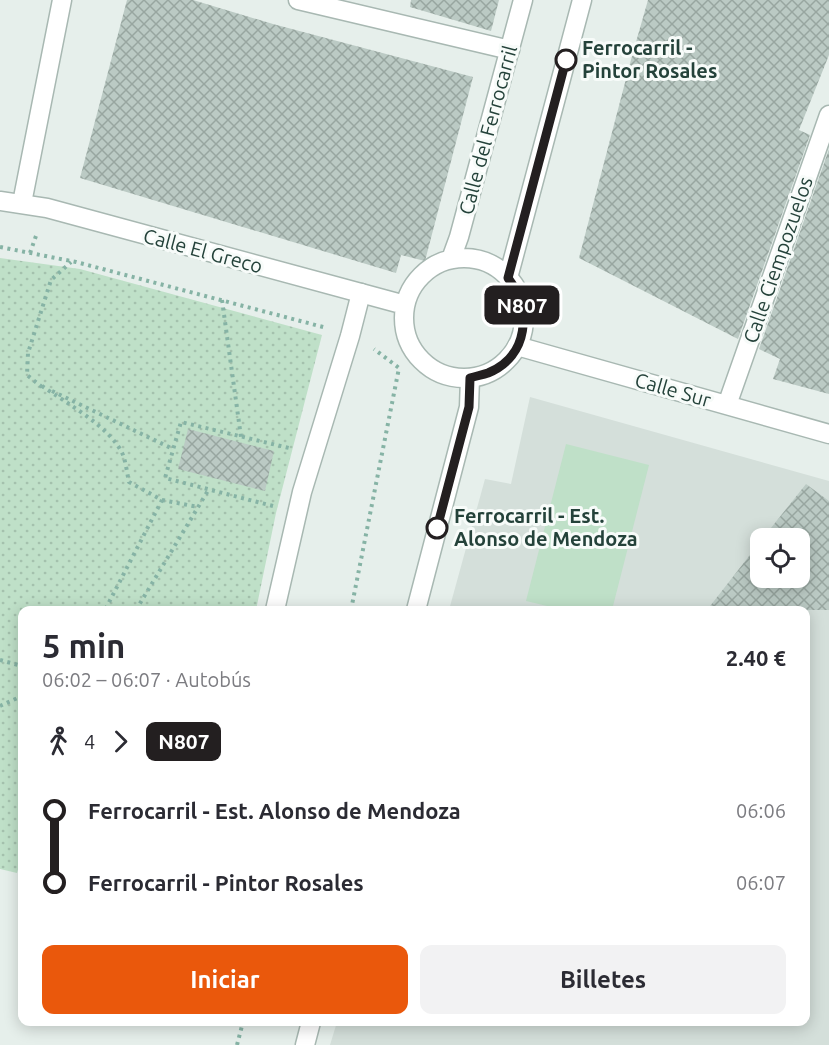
<!DOCTYPE html>
<html lang="es">
<meta charset="utf-8">
<style>
:root{--surface:#fff;--page:#f2f2f3;--text:#2b2b33;--muted:#7c7c81;--accent:#ea580c}
body{margin:0;font-family:Ubuntu,sans-serif;background:var(--page);color:var(--text);height:100vh;display:flex;flex-direction:column;font-size:22px;white-space:nowrap}
*{box-sizing:border-box;margin:0}
p{font-size:20px;color:var(--muted)}
.icon{flex:none;width:33px;height:33px;fill:none;stroke:currentColor;stroke-width:2;stroke-linecap:round;stroke-linejoin:round}
.map{position:relative;flex:1;overflow:hidden}
.side{position:absolute;left:18px;top:606px;width:792px;height:420px;display:flex;flex-direction:column;background:var(--surface);border-radius:12px;box-shadow:0 3px 15px #0003}
.side>*{flex:none}
.badge{padding:0 12px;border-radius:9px;font-size:21px;line-height:39px}
.controls{position:absolute;left:750px;top:528px;display:grid;gap:12px}
.controls a{display:grid;place-items:center;width:60px;height:60px;border-radius:12px;background:var(--surface);box-shadow:0 3px 15px #0003;font-size:30px}
.map>.badge{position:absolute;translate:-50% -50%;box-shadow:0 0 0 3px #fff}
.legs{display:flex;align-items:center;gap:9px;height:66px;padding:0 24px;font-size:20px}
.legs p{margin-inline-start:auto}
.summary{display:flex;align-items:center;justify-content:space-between;height:102px;padding:0 24px}
h1{font-size:33px;font-weight:700;line-height:45px}
.cta{display:flex;gap:12px;margin-top:auto;padding:12px 24px}
.cta a{flex:1;height:69px;border-radius:12px;background:var(--accent);color:#fff;font-size:24px;font-weight:700;line-height:69px;text-align:center}
.cta a+a{background:var(--page);color:var(--text)}
ul{padding:0 24px;list-style:none}
li{display:flex;align-items:center;gap:21px;height:72px;font-size:22px}
li i{display:grid;place-items:center;width:9px;height:100%;margin:0 8px;background:currentColor}
li i::after{content:'';width:15px;height:15px;margin:-8px;border:4px solid;border-radius:50%;background:var(--surface)}
li p{margin-inline-start:auto}
li:first-child i{background:linear-gradient(#0000 50%,currentColor 0)}
li:last-child i{background:linear-gradient(currentColor 50%,#0000 0)}
.map>svg:first-child{display:block}
.built{fill:#d4dfda;fill-rule:evenodd}
.green{fill:url(#green-dots)}
.pitch{fill:#bfe0c8}
.building{fill:url(#building-cross-hatch)}
.lines{fill:none;stroke-linecap:round;stroke-linejoin:round}
.service-casing{stroke:#a8b8b2;stroke-width:21}
.minor-casing{stroke:#a8b8b2;stroke-width:21}
.tertiary-casing{stroke:#a8b8b2;stroke-width:21}
.path{stroke:#86b3a5;stroke-width:4;stroke-dasharray:3 4.5;stroke-linecap:butt}
.service{stroke:#fff;stroke-width:18}
.minor{stroke:#fff;stroke-width:18}
.tertiary{stroke:#fff;stroke-width:18}
.line-1-casing{stroke:#fff;stroke-width:14}
.line-1{stroke:#231f20;stroke-width:9}
.stop-1-dot{fill:#fff;stroke:#231f20;stroke-width:3}
.labels{text-anchor:middle;stroke-width:6;stroke-linejoin:round;paint-order:stroke}
.stop-label{font-size:20px;font-weight:bold;fill:#24423a;stroke:#f7fbf9;text-anchor:start}
.street-label{font-size:20px;fill:#24423a;stroke:#f7fbf9}
</style>
<div class="map">
<svg width="829" height="1045" viewBox="0 0 829 1045">
<defs>
<pattern id="green-dots" width="8" height="8" patternUnits="userSpaceOnUse" patternTransform="scale(1.5)"><rect width="8" height="8" fill="#bfe0c8"/><path d="M2 2h.1M6 6h.1" fill="none" stroke="#a4c1ad" stroke-width="1.8" stroke-linecap="round"/></pattern>
<pattern id="building-cross-hatch" width="8" height="8" patternUnits="userSpaceOnUse" patternTransform="scale(1.5)"><rect width="8" height="8" fill="#bbcac4"/><path d="M0 0l8 8M0 8l8-8" fill="none" stroke="#98a6a0"/></pattern>
</defs>
<rect width="100%" height="100%" fill="#e6efeb"/>
<path class="built" d="M 530,397 L 829,481 L 829,1045 L 330,1045 L 337,1022 L 806,1022 L 806,610 L 449,610 L 485,479 L 511,484 ZM 760,538 L 800,538 L 800,578 L 760,578 Z"/>
<path class="green" d="M 0,258 L 80,269 L 322,335 L 276,513 L 256,610 L 22,610 L 22,855 L 17,873 L 0,869 Z"/>
<path class="pitch" d="M 566,444 L 649,465 L 612,610 L 564,610 L 526,601 Z"/>
<path class="building" d="M 127,0 L 193,0 L 273,24 L 473,77 L 425,261 L 401,255 L 396,273 L 80,178 Z
M 411,0 L 499,0 L 491,31 L 410,7 Z
M 648,0 L 829,0 L 829,55 L 799,130 L 810,135 L 738,339 L 579,258 L 632,56 Z
M 829,149 L 829,394 L 773,379 L 780,359 L 759,349 Z
M 188,429 L 274,451 L 265,491 L 178,469 Z
M 806,484 L 829,501 L 829,610 L 707,610 L 760,542 L 760,578 L 800,578 L 800,538 L 763,538 Z"/>
<g class="lines">
<g class="service-casing">
<path id="service" d="M 275,610 L 302,492 L 350,336 L 361,293"/>
</g>
<g class="minor-casing">
<path id="minor" d="M 298,0 L 510,50
M 22,203 L 62,0
M 517,346 L 829,434
M 727,405 L 829,115
M 416,610 L 469,407 L 470,378
M 305,1045 L 311,1022"/>
</g>
<g class="tertiary-casing">
<path id="tertiary" d="M 0,201 L 47,208 L 405,305
M404 318a60 60 0 1 1 120 0a60 60 0 1 1-120 0Z
M 451,259 L 459,237 L 523,0
M 508,278 L 582,0"/>
</g>
<path class="path" d="M 0,247 L 76,262 L 327,328
M 30,253 L 37,233
M 222,300 L 241,437
M 42,386 C 66,403 111,427 123,455 C 126,463 127,473 129,482 L 162,500 L 105,610
M 42,387 L 27,375 L 28,353 L 51,280 L 71,262
M 52,391 L 173,449
M 162,500 L 198,507
M 273,506 L 165,478 L 181,422 L 289,448
M 136,610 L 209,489
M 351,610 L 399,368 L 374,349
M 0,660 L 22,666
M 0,706 L 22,696
M 237,1045 L 243,1022"/>
<use href="#service" class="service"/>
<use href="#minor" class="minor"/>
<use href="#tertiary" class="tertiary"/>
</g>
<g class="lines">
<g class="line-1-casing">
<path id="line-1" d="M 437,528 L 469,407 L 470,378 C 476,376 482,375 488,373 C 529,356 532,310 508,278 L 566,60"/>
</g>
<use href="#line-1" class="line-1"/>
</g>
<g class="stop-1-dot">
<circle cx="566" cy="60" r="10"/>
<circle cx="437" cy="528" r="10"/>
</g>
<g class="labels">
<g class="stop-label">
<text x="582" y="55">Ferrocarril -<tspan x="582" dy="23">Pintor Rosales</tspan></text>
<text x="454" y="523">Ferrocarril - Est.<tspan x="454" dy="23">Alonso de Mendoza</tspan></text>
</g>
<g class="street-label">
<text transform="translate(488 130) rotate(-75)" y="7">Calle del Ferrocarril</text>
<text transform="translate(203 251) rotate(15)" y="7">Calle El Greco</text>
<text transform="translate(778 260) rotate(-71)" y="7">Calle Ciempozuelos</text>
<text transform="translate(673 390) rotate(16)" y="7">Calle Sur</text>
</g>
</g>
</svg>
<div class="controls">
<a><svg class="icon" aria-label="locate" viewBox="0 0 24 24"><circle cx="12" cy="12" r="6"/><path d="M12 2v4M12 18v4M2 12h4M18 12h4"/></svg></a>
</div>
<b class="badge" style="left:522px;top:305px;background:#231f20;color:#fff">N807</b>
<section class="side">
<div class="summary"><div><h1>5 min</h1><p>06:02 – 06:07 · Autobús</p></div><b>2.40 €</b></div>
<div class="legs"><svg class="icon" aria-label="walk" viewBox="0 0 24 24"><circle cx="13" cy="4" r="2"/><path d="M13 8l-2 6 4 7M11 14l-3 7M7 12l3-4h3l4 4"/></svg>4<svg class="icon" aria-label="forward" viewBox="0 0 24 24"><path d="M9 5l7 7-7 7"/></svg><b class="badge" style="background:#231f20;color:#fff">N807</b></div>
<ul>
<li><i style="color:#231f20"></i><b>Ferrocarril - Est. Alonso de Mendoza</b><p>06:06</p></li>
<li><i style="color:#231f20"></i><b>Ferrocarril - Pintor Rosales</b><p>06:07</p></li>
</ul>
<div class="cta"><a>Iniciar</a><a>Billetes</a></div>
</section>
</div>
